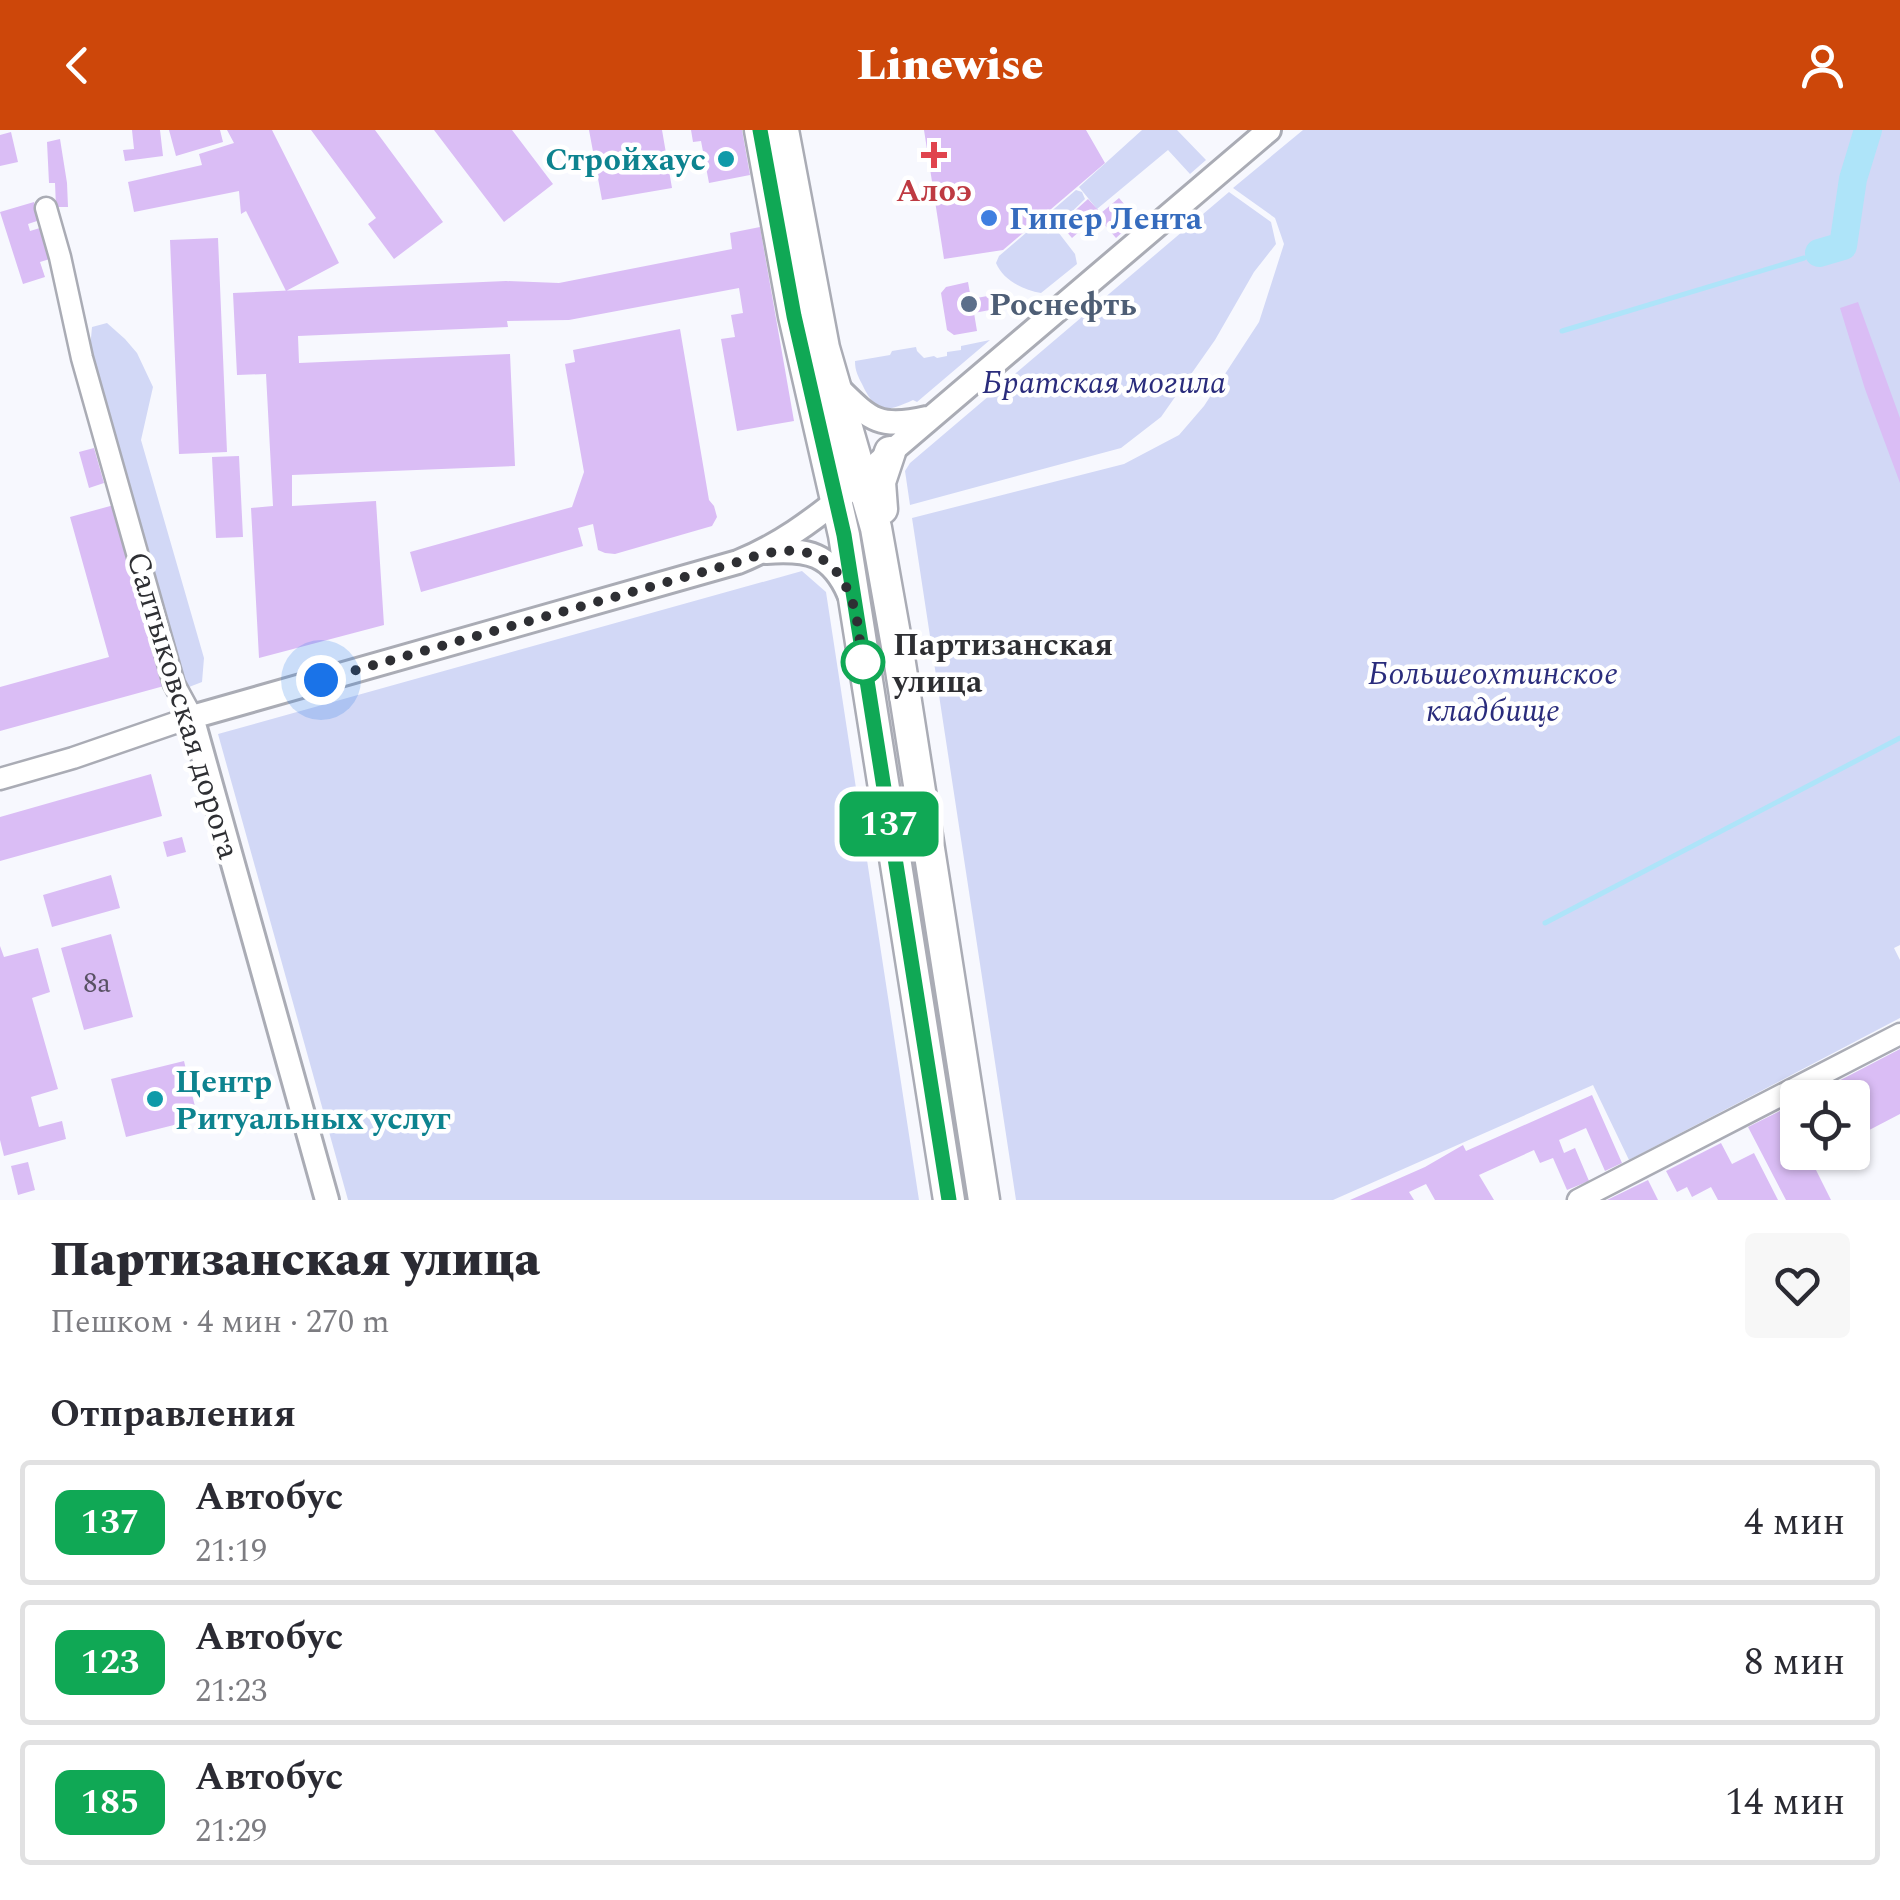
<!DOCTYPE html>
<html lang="ru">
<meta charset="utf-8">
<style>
:root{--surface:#fff;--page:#f7f7f7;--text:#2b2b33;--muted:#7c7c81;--line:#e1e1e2;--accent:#cd470a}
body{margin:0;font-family:Spectral,serif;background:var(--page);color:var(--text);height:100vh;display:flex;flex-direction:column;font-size:38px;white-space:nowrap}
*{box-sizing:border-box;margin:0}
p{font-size:32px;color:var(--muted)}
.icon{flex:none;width:55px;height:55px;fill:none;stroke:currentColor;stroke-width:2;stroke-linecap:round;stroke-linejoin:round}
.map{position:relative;height:1070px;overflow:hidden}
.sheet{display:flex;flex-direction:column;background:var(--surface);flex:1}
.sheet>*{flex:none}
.badge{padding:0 20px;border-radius:15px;font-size:35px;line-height:65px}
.buttons{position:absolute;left:1780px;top:950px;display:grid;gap:20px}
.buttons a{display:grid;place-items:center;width:90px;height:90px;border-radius:10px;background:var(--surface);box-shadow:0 2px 8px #0004;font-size:50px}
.you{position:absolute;width:50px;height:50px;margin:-25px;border:8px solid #fff;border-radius:50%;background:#1a73e8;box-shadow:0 0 0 15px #1a73e833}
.map>.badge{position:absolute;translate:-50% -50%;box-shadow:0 0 0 5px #fff}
h2{padding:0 50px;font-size:38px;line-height:90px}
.round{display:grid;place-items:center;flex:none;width:105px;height:105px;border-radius:10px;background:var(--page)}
.summary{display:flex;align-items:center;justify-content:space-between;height:170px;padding:0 50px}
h1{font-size:48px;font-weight:800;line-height:75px}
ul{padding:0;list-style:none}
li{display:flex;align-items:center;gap:30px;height:125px;margin:0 20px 15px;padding:0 30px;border:5px solid var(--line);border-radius:10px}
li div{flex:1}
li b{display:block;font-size:38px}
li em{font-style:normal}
li .badge{min-width:110px;font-weight:700;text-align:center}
header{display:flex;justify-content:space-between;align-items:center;height:130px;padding:0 50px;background:var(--accent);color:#fff;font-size:45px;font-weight:800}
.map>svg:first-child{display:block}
.green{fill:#d2d8f6}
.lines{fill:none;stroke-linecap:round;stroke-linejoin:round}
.stream{stroke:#aee4f9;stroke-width:5}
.river{stroke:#aee4f9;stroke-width:28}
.building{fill:#dabdf5}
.minor-casing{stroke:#aaacb5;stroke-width:25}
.tertiary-casing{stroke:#aaacb5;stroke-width:28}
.primary-casing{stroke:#aaacb5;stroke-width:35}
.minor{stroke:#fff;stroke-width:20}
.tertiary{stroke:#fff;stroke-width:22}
.primary{stroke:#fff;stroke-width:30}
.line-casing{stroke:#fff;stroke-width:22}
.line{stroke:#10a855;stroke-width:15}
.walk{stroke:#2e2f33;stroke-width:10;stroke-dasharray:0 18}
.health-dot{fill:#e0444e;stroke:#fff;stroke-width:4}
.culture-dot{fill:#0f9aa8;stroke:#fff;stroke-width:4}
.shop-dot{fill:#3f7fe0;stroke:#fff;stroke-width:4}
.service-dot{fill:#5c6f8a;stroke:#fff;stroke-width:4}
.stop-dot{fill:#fff;stroke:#10a855;stroke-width:5}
.labels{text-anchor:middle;stroke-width:9;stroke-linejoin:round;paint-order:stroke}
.number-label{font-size:28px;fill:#595264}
.culture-label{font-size:32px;font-weight:bold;fill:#0d838f;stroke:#fff;text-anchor:end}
.health-label{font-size:32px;font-weight:bold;fill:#be3a42;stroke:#fff}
.shop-label{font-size:32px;font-weight:bold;fill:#366cbe;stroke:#fff;text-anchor:start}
.service-label{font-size:32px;font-weight:bold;fill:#4e5e75;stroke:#fff;text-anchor:start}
.park-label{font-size:32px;font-style:italic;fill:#2a2c7c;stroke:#fff}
.stop-label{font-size:32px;font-weight:bold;fill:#2e2f33;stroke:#fff;text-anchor:start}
.street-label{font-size:32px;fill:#2e2f33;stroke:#fff}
</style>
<header><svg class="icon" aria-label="back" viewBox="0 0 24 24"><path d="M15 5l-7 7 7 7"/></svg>Linewise<svg class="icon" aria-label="person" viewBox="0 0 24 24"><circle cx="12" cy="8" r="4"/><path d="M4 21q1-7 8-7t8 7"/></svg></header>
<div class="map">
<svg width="1900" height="1070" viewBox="0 0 1900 1070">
<rect width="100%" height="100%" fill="#f7f8fe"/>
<path class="green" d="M 1142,0 L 1177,0 L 1206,30 L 1190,44 L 1168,20 L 1097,79 L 1079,57 Z
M 1303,0 L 1900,0 L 1900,815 L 1894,818 L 1900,830 L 1900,888 L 1629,1030 L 1593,955 L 1333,1070 L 1016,1070 L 912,388 L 1124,334 L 1179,305 L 1204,276 L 1259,192 L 1284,114 L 1275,88 L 1233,58 Z
M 1076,60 L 1082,62 L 1085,69 L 1055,98 L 1075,124 L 1077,134 L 1041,163 C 1023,160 1003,150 996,133 L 999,126 Z
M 1229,62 L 1271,92 L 1276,114 L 1254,142 L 1215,210 L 1161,287 L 1121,318 L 910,375 L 905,341 L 910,333 Z
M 107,193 L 125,209 L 137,223 L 153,257 L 141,310 L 204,528 L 202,552 L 189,557 L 182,544 L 90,219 L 92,197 Z
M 990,210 L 917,272 L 913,270 C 885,283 876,284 862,254 C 858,246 855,241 855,231 L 890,225 L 892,221 L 916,217 L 917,221 L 924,228 L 934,226 L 937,228 L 947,226 L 947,222 L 961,220 L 961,216 Z
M 802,441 L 826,462 L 919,1070 L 348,1070 L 218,604 Z"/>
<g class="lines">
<path class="stream" d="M 1562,201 L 1804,128
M 1545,793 L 1900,608"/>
<path class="river" d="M 1819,123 L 1843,116 L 1853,49 L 1868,0"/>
</g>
<path class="building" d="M 132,0 L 160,0 L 163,26 L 125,31 L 123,20 L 134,19 Z
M 169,0 L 220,0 L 223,12 L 176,26 Z
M 227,0 L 272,0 L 339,133 L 286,161 L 246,81 L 241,84 L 239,61 L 134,82 L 128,52 L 202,35 L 199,24 L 234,13 Z
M 311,0 L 375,0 L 443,92 L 394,129 L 368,94 L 376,88 Z
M 434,0 L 512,0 L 553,54 L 504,92 Z
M 589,0 L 662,0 L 672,58 L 602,70 Z
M 691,0 L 742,0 L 750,45 L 709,53 L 701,11 L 693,12 Z
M 924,0 L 1086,0 L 1105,33 L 1003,120 L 944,129 Z
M 11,2 L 18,32 L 0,36 L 0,5 Z
M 60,9 L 67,53 L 68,77 L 56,77 L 55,53 L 49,53 L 47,12 Z
M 1119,68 L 1137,89 L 1116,108 L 1097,86 L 1072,108 L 1060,94 L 1088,69 L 1101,83 Z
M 34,72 L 40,90 L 28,94 L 30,101 L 43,97 L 53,128 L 40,132 L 45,147 L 23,154 L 0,82 Z
M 760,97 L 794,291 L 737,301 L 721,209 L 735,207 L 731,185 L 743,183 L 739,158 L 569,190 L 507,191 L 508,197 L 298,206 L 299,233 L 510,224 L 515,336 L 292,345 L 292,376 L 376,371 L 384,495 L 259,528 L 251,378 L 273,376 L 266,244 L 237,245 L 233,163 L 506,151 L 559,153 L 732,119 L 730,103 Z
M 218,108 L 227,322 L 179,324 L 170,110 Z
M 968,152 L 971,169 L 993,165 L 995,179 L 974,183 L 977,201 L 954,205 L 947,200 L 941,163 L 946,157 Z
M 1858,172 L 1900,288 L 1900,353 L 1865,259 L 1840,178 Z
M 680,199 L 709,370 L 714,376 L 717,387 L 712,396 L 615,424 L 605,423 L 598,420 L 593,394 L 578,398 L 583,416 L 421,462 L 410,422 L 572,377 L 584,342 L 565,234 L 575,232 L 573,220 Z
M 94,318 L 104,353 L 89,358 L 79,322 Z
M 239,326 L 243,407 L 216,408 L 212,327 Z
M 114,375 L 164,556 L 0,601 L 0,557 L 109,527 L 70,387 Z
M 151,644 L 162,686 L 0,731 L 0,687 Z
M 182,707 L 186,722 L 167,727 L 163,712 Z
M 111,745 L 120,778 L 52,797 L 43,765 Z
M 111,804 L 133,887 L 84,900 L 61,818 Z
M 0,816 L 4,827 L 38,818 L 50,862 L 32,868 L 58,959 L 31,967 L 39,997 L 62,991 L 66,1009 L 4,1026 L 0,1010 Z
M 1900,919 L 1900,984 L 1852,1009 L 1852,968 L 1806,968 Z
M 184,931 L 198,989 L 126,1007 L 111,949 Z
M 1592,965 L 1622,1033 L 1605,1041 L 1586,998 L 1559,1010 L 1564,1023 L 1575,1018 L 1589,1051 L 1567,1060 L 1553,1028 L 1540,1033 L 1534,1020 L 1479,1045 L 1494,1070 L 1435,1070 L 1426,1054 L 1409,1062 L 1414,1070 L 1350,1070 L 1425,1037 L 1463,1015 L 1466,1021 Z
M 1798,972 L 1798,1022 L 1826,1022 L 1811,1030 L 1831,1070 L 1786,1070 L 1748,997 Z
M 1721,1013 L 1732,1034 L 1754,1023 L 1778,1070 L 1718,1070 L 1711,1057 L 1692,1067 L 1687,1057 L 1677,1062 L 1666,1041 Z
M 28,1032 L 35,1060 L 18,1065 L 11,1036 Z
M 1648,1050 L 1658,1070 L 1607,1070 Z"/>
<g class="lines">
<g class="minor-casing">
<path id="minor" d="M 0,649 L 73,628 L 192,587 L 174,554 L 82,228 L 60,127 L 46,78
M 1578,1070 L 1900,904"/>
</g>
<g class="tertiary-casing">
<path id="tertiary" d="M 833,253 C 869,288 876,300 927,288
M 879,332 L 1269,0
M 766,422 C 808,419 831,423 849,464
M 327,1070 L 192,587 L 738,432 C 778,416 812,391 845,364"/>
</g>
<g class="primary-casing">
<path id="primary" d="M 760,0 L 794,186 L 844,405 L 949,1070
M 783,0 L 824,218 L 876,398 L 899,527 L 984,1070
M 882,379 L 880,352 L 890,322"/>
</g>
<use href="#minor" class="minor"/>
<use href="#tertiary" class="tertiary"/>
<use href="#primary" class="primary"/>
</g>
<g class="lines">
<g class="line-casing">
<path id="line" d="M 760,0 L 794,186 L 844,405 L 949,1070"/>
</g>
<use href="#line" class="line"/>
<path class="walk" d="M 321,550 L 738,432 C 788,413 832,413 852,471 C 859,490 859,512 863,532"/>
</g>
<path class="health-dot" d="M929 10h10v10h10v10h-10v10h-10v-10h-10v-10h10z"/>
<g class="culture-dot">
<circle cx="726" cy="29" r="10"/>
<circle cx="155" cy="969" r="10"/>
</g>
<circle class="shop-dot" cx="989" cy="88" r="10"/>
<circle class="service-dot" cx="969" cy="174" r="10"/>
<circle class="stop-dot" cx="863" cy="532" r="20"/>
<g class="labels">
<g class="number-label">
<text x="97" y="862">8а</text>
</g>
<g class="culture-label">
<text x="706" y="40">Стройхаус</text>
<text x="175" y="962" text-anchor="start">Центр<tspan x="175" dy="37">Ритуальных услуг</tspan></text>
</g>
<g class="health-label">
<text x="934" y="71">Алоэ</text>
</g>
<g class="shop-label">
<text x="1009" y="99">Гипер Лента</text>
</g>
<g class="service-label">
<text x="989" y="185">Роснефть</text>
</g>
<g class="park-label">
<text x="1104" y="263">Братская могила</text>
<text x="1493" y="554">Большеохтинское<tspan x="1493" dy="37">кладбище</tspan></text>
</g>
<g class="stop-label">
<text x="893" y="525">Партизанская<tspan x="893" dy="37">улица</tspan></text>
</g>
<g class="street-label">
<text transform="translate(184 575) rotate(73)" y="11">Салтыковская дорога</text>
</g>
</g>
</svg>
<div class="buttons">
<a><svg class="icon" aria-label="locate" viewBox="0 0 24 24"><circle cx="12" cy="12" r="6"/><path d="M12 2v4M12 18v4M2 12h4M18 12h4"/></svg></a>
</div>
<div class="you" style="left:321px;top:550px"></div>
<b class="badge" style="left:889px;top:694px;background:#10a855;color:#fff">137</b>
</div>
<section class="sheet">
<div class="summary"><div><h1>Партизанская улица</h1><p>Пешком · 4 мин · 270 m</p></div><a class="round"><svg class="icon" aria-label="heart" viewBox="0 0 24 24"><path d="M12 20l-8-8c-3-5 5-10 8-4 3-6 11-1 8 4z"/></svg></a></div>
<h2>Отправления</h2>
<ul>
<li><span class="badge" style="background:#10a855;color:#fff">137</span><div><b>Автобус</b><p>21:19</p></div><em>4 мин</em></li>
<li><span class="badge" style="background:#10a855;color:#fff">123</span><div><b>Автобус</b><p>21:23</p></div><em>8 мин</em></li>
<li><span class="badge" style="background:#10a855;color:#fff">185</span><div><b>Автобус</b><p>21:29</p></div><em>14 мин</em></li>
</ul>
</section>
